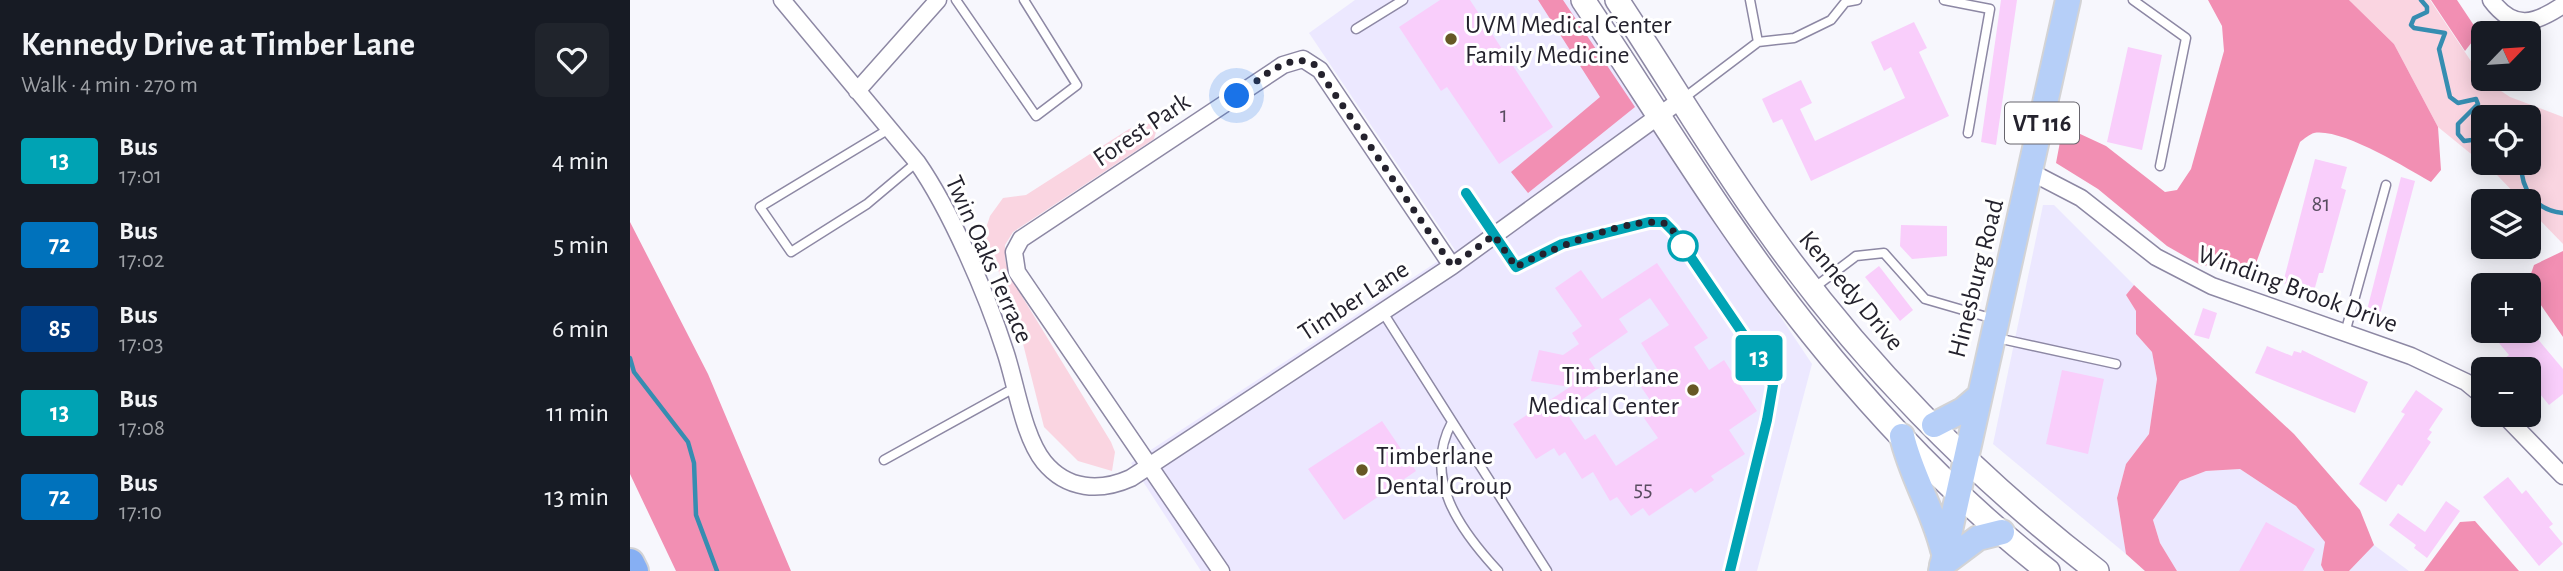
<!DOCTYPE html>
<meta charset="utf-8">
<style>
:root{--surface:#171b24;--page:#20242c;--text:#f1f3f6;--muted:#9ea1a6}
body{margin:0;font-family:"Alegreya Sans",sans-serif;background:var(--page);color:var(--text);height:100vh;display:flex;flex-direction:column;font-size:26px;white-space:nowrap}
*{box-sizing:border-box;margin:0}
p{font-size:23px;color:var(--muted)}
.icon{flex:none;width:38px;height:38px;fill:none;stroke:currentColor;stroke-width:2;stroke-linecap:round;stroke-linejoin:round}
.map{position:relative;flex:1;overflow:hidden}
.drawer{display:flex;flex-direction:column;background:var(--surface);width:630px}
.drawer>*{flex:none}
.badge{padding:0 14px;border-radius:5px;font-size:24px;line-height:46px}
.needle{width:46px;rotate:65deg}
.controls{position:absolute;left:1841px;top:21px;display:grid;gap:14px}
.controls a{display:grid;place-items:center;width:70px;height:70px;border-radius:10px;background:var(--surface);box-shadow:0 4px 18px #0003;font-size:35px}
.you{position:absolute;width:35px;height:35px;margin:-18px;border:5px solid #fff;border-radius:50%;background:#1a73e8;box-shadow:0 0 0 10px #1a73e833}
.map>.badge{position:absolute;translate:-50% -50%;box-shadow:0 0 0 4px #fff}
.round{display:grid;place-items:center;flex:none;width:74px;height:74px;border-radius:10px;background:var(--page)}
.overview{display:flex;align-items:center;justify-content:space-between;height:119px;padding:0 21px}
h1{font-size:33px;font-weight:700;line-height:52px}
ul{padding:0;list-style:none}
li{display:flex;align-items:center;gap:21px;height:84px;padding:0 21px}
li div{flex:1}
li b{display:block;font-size:26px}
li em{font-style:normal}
li .badge{min-width:77px;font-weight:700;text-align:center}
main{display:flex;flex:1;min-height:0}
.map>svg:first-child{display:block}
.built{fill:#ece8ff}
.green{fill:#fad5e1;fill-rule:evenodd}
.forest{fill:#f28fb3}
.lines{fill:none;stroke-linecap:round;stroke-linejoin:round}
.stream{stroke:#368db1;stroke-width:4.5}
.building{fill:#f9cefb;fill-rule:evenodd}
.lane-casing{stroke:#8d88a4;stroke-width:11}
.street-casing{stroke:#8d88a4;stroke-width:19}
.secondary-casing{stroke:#8d88a4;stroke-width:26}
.primary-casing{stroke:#d3d3d5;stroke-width:28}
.highway-casing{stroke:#d3d3d5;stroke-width:32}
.lane{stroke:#fff;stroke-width:8}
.street{stroke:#fff;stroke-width:16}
.secondary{stroke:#fff;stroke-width:23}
.primary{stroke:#b6cff8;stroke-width:24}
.highway{stroke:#86aff3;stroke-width:28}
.line-casing{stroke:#fff;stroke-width:16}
.line{stroke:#00a3b4;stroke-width:10}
.walk{stroke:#24222d;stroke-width:7;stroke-dasharray:0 12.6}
.poi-dot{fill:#665825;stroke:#fff;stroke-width:2.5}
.stop-dot{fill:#fff;stroke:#00a3b4;stroke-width:3.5}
.labels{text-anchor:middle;stroke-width:6;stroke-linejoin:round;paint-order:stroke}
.number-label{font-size:23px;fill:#594d60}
.shield{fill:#fff;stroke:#66646c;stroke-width:2}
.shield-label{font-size:24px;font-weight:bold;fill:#24222d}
.poi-label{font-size:26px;fill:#24222d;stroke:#fff;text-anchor:start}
.street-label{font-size:26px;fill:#24222d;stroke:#fff}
</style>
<main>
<section class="drawer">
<div class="overview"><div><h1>Kennedy Drive at Timber Lane</h1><p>Walk · 4 min · 270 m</p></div><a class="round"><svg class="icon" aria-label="heart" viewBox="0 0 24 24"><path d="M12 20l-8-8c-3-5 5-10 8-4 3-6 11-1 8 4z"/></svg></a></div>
<ul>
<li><span class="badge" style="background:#00a3b4;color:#fff">13</span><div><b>Bus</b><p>17:01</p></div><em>4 min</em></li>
<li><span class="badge" style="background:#0072bc;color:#fff">72</span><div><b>Bus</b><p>17:02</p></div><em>5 min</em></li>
<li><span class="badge" style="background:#003b80;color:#fff">85</span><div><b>Bus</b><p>17:03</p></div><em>6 min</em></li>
<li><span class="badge" style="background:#00a3b4;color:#fff">13</span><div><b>Bus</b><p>17:08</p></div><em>11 min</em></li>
<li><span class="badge" style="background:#0072bc;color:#fff">72</span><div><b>Bus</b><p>17:10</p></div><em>13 min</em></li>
</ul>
</section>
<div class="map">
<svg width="1933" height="571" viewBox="0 0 1933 571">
<rect width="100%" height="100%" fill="#f7f7fd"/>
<path class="built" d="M 725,0 L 939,0 L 1182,364 L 1127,571 L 571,571 L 501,463 L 825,250 L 679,33 Z
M 1413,205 L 1424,205 L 1504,285 L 1496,295 L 1506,311 L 1506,334 L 1522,352 L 1527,379 L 1519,434 L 1496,464 L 1487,498 L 1496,554 L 1363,444 Z
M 1610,469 L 1666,506 L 1696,542 L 1691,564 L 1694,571 L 1547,571 L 1530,543 L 1523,520 L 1532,506 L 1550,481 L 1576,471 Z
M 1744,545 L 1779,571 L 1719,571 Z"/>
<path class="green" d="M 1719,0 L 1800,0 L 1853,79 L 1880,97 L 1933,117 L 1933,244 L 1899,209 L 1899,201 L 1892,201 L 1867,175 L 1808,127 L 1764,44 ZM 1853,117 L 1899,117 L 1899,163 L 1853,163 Z
M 529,121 L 524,139 L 383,232 L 375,245 L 375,259 L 379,275 L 481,442 L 485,452 L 482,471 L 448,461 L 414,427 L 386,316 L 354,234 L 360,216 L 373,198 L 396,195 L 499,129 Z"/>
<path class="forest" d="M 908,0 L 933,0 L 1005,107 L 898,193 L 881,172 L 970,97 Z
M 1578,0 L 1719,0 L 1764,44 L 1808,127 L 1811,170 L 1801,182 C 1776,168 1712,128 1684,133 C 1680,134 1674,139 1670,142 L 1625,266 L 1612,272 L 1594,263 L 1572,266 L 1537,246 L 1468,189 L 1426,163 L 1433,126 L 1476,146 L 1535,192 L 1547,190 L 1561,169 L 1594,51 L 1592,26 Z
M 1801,0 L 1827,0 L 1849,33 L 1835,51 Z
M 0,222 L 78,374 L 161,571 L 46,571 L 0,474 Z
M 1933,251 L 1933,337 L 1897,285 L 1904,265 Z
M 1504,285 L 1664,434 L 1730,510 L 1744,545 L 1719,571 L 1694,571 L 1691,565 L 1695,542 L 1666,506 L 1610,469 L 1576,471 L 1550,481 L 1523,520 L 1530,543 L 1547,571 L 1515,571 L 1496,554 L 1487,498 L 1496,464 L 1519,434 L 1527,379 L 1522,352 L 1506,334 L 1506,311 L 1496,295 Z
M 1845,521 L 1889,571 L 1794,571 L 1830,522 Z"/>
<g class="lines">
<path class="stream" d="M 1791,0 L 1797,7 L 1797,12 L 1784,18 L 1781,25 L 1784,28 L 1815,33 L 1809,49 L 1820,97 L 1828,103 L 1846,99 L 1848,104 L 1828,124 L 1828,134 L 1834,141 L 1842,140 L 1853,125
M 1891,163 C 1891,190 1905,210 1933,213
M 0,358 L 4,372 L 58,442 L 64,463 L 66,515 L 87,571"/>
</g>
<path class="building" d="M 810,0 L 840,0 L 923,127 L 869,164 L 817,87 L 811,91 L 769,27 Z
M 1371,0 L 1387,0 L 1366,145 L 1351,142 Z
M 1284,22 L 1297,48 L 1289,52 L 1319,116 L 1181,181 L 1152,119 L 1143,123 L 1132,99 L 1171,80 L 1182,103 L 1170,109 L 1185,141 L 1275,98 L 1261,67 L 1254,71 L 1241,42 Z
M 1498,47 L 1532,55 L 1512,150 L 1477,142 Z
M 1685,159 L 1717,167 L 1711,188 L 1716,190 L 1693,273 L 1689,273 L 1684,291 L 1653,283 Z
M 1771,177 L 1785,181 L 1750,314 L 1737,310 Z
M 1271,225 L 1317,226 L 1317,256 L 1282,259 L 1270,246 Z
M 1027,263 L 1078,338 L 1064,347 L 1079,370 L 1094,360 L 1127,411 L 1099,430 L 1115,454 L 1081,476 L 1084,480 L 1065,493 L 1061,488 L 1019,516 L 1013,508 L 1001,516 L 987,497 L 980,501 L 963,472 L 952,479 L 935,452 L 929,456 L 924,448 L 906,459 L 883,424 L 940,387 L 901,381 L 909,350 L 933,355 L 949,344 L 942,333 L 952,326 L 925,288 L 951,270 L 972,299 ZM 1020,298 L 1039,325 L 1011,343 L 1028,370 L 1009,384 L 1027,410 L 1014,418 L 1028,438 L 986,466 L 965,434 L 955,440 L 935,411 L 975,384 L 959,359 L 998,332 L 989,319 Z
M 1249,266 L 1283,310 L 1270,321 L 1235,277 Z
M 1573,308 L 1587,313 L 1579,339 L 1564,335 Z
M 1859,331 L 1901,331 L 1933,369 L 1933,394 L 1919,405 L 1905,388 L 1899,393 L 1899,369 L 1884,369 L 1875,358 L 1879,355 Z
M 1637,346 L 1662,356 L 1664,351 L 1671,353 L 1672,350 L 1738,382 L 1725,413 L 1625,373 Z
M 1432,370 L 1474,379 L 1458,454 L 1416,444 Z
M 1786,390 L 1813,409 L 1799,430 L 1802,432 L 1797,439 L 1801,442 L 1772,486 L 1768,484 L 1756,502 L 1729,484 L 1775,414 L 1771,412 Z
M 752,421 L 786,471 L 714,520 L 678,469 Z
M 1878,477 L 1892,494 L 1896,490 L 1923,524 L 1919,527 L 1933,544 L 1909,566 L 1853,497 Z
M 1816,501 L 1830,511 L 1797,558 L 1784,548 L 1786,545 L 1759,525 L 1768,513 L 1795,532 Z
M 1636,522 L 1685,549 L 1673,571 L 1609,571 Z"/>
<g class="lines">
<g class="lane-casing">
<path id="lane" d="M 326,0 L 406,116 L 447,85 L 394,0
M 1120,0 L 1128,42
M 1314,0 L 1360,9 L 1338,133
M 1503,0 L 1556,38 L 1530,166
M 1216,2 L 1227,0
M 726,29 L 773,0
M 1054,98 L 1128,42 L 1164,38 L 1201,20 L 1217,0
M 259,129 L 130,207 L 161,252 L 237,204 L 287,162
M 836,193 L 886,267 L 932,245 L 1019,222 L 1033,222 L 1043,231 L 1124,350 L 1143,385 L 1137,420 L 1100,571
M 1185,287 L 1226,256 L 1254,253 L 1295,299 L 1364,319
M 752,311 L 917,571
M 1715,333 L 1756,185
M 1367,338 L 1486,364
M 822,422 C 792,478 830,530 868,571
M 254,460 L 386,387"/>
</g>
<g class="street-casing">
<path id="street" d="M 152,0 L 287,162 C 321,211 357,295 375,351 C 386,383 393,436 414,462 C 437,490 470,492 501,478 L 822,266 L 1052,99
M 1861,0 C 1884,31 1905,24 1933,5
M 227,91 L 308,0
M 1401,172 L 1451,198 L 1526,257 L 1582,286 L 1781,356 L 1836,382 L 1853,396
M 1874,415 L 1933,476
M 591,571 L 387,272 L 384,252 L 391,239 L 653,65 L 673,59 L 690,70 L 822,266"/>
</g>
<g class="secondary-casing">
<path id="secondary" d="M 953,0 C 1028,112 1097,229 1182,334 C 1251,420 1331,503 1418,571
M 987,0 C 1038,77 1085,157 1139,232 C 1229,359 1343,476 1467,571"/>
</g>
<g class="primary-casing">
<path id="primary" d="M 1304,425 L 1333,410 L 1347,398
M 1272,436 C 1281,476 1303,509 1313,550
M 1312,565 L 1348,538 L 1372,532
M 1311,571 L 1438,0"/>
</g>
<g class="highway-casing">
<path id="highway" d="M 0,563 L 4,571"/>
</g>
<use href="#lane" class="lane"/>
<use href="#street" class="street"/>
<use href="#secondary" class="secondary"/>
<use href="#primary" class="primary"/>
<use href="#highway" class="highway"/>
</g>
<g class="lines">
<g class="line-casing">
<path id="line" d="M 836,193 L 886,267 L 932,244 L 1019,222 L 1034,222 L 1043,231 L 1124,350 L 1143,385 L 1137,420 L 1100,571"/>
</g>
<use href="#line" class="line"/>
<path class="walk" d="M 607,96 C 628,81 660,49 685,65 L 822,266 L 864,235 L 886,267 C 912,252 1013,211 1039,225 L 1057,251 L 1053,246"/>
</g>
<g class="poi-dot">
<circle cx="821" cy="39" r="7"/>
<circle cx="1063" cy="390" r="7"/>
<circle cx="732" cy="470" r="7"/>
</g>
<circle class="stop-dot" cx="1053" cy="246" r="14"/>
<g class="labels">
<g class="number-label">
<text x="874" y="122">1</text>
<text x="1691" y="211">81</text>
<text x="1013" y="496">55</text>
</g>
<rect class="shield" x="1375" y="102.5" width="74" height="41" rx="5"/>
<g class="shield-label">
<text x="1412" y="131">VT 116</text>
</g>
<g class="poi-label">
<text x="835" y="33">UVM Medical Center<tspan x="835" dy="30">Family Medicine</tspan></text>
<text x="1049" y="384" text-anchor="end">Timberlane<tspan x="1049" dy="30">Medical Center</tspan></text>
<text x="746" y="464">Timberlane<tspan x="746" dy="30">Dental Group</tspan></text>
</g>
<g class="street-label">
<text transform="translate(511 129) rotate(-34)" y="9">Forest Park</text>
<text transform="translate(360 259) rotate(66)" y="9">Twin Oaks Terrace</text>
<text transform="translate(1345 278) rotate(-76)" y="9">Hinesburg Road</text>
<text transform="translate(1668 288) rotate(20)" y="9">Winding Brook Drive</text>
<text transform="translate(1222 290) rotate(50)" y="9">Kennedy Drive</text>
<text transform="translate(723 300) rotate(-33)" y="9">Timber Lane</text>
</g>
</g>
</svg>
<div class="controls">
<a><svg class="needle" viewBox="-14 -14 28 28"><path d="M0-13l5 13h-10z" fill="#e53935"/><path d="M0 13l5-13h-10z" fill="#9ea1a6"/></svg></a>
<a><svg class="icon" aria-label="locate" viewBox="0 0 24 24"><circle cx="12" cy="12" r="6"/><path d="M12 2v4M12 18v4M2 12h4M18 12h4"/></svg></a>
<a><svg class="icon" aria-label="layers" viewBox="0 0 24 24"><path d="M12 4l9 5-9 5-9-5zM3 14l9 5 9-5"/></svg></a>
<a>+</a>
<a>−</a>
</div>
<div class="you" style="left:607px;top:96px"></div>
<b class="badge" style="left:1129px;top:358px;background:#00a3b4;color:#fff">13</b>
</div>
</main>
